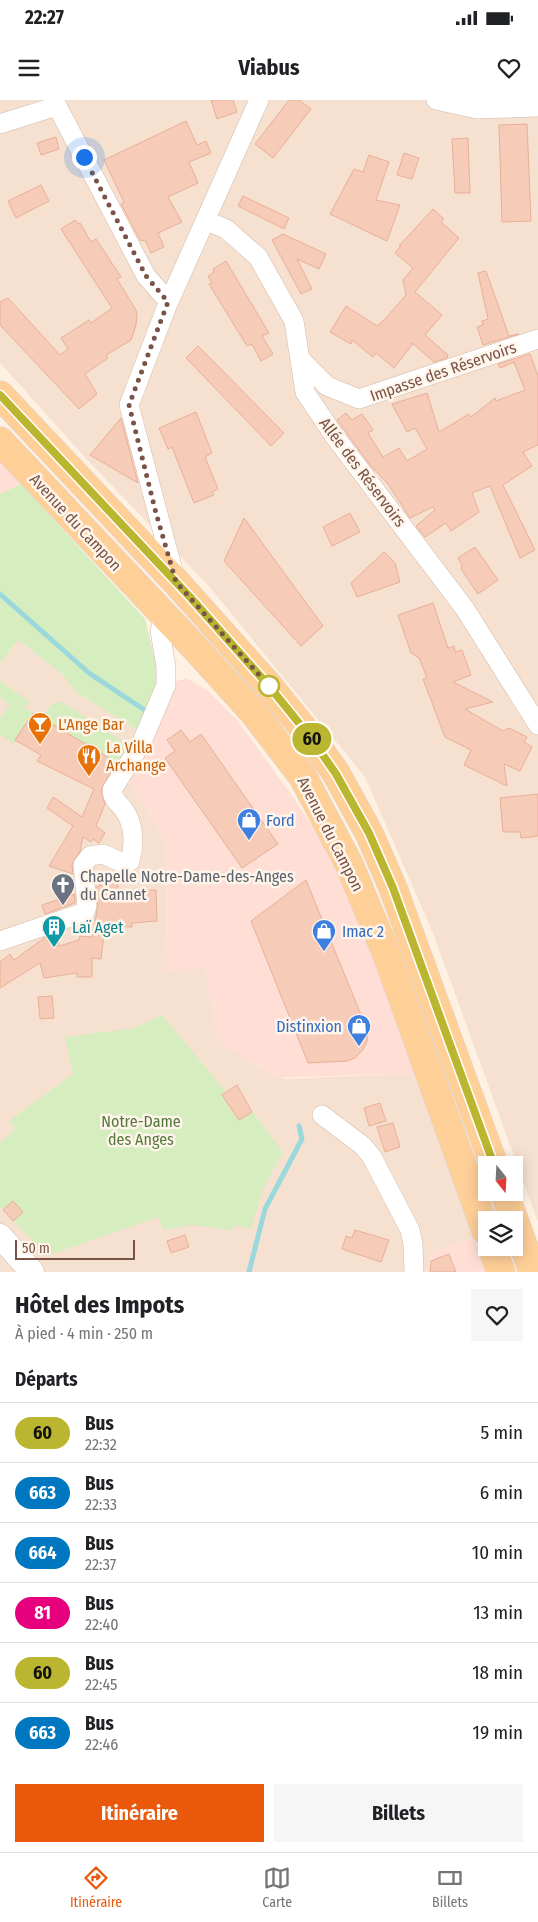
<!DOCTYPE html>
<html lang="fr">
<meta charset="utf-8">
<style>
:root{--surface:#fff;--page:#f6f6f6;--text:#202124;--muted:#757577;--line:#e0e0e0;--accent:#ea580c}
body{margin:0;font-family:"Fira Sans Condensed",sans-serif;background:var(--page);color:var(--text);height:100vh;display:flex;flex-direction:column;font-size:19px;white-space:nowrap}
*{box-sizing:border-box;margin:0}
p{font-size:16px;color:var(--muted)}
.icon{flex:none;width:28px;height:28px;fill:none;stroke:currentColor;stroke-width:2;stroke-linecap:round;stroke-linejoin:round}
.map{position:relative;height:1172px;overflow:hidden}
.details{display:flex;flex-direction:column;background:var(--surface);flex:1}
.details>*{flex:none}
.badge{padding:0 10px;border-radius:16px;font-size:18px;line-height:32px}
.needle{width:32px;rotate:162deg}
.buttons{position:absolute;left:478px;top:1056px;display:grid;gap:10px}
.buttons a{display:grid;place-items:center;width:45px;height:45px;border-radius:0px;background:var(--surface);box-shadow:0 2px 12px #0003;font-size:25px}
.scale{position:absolute;left:15px;bottom:12px;width:120px;box-sizing:border-box;padding-left:5px;border:2px solid #785346;border-top:0;font-size:14px;line-height:18px;white-space:nowrap;color:#785346;-webkit-text-stroke:4px #fff5ea;paint-order:stroke}
.you{position:absolute;width:25px;height:25px;margin:-12px;border:4px solid #fff;border-radius:50%;background:#1a73e8;box-shadow:0 0 0 8px #1a73e833}
.map>.badge{position:absolute;translate:-50% -50%;box-shadow:0 0 0 2px #fff}
h2{padding:0 15px;font-size:19px;line-height:45px}
.round{display:grid;place-items:center;flex:none;width:52px;height:52px;border-radius:0px;background:var(--page)}
.head{display:flex;align-items:center;justify-content:space-between;height:85px;padding:0 15px}
h1{font-size:24px;font-weight:700;line-height:38px}
.button{display:flex;gap:10px;margin-top:auto;padding:10px 15px}
.button a{flex:1;height:58px;border-radius:0px;background:var(--accent);color:#fff;font-size:20px;font-weight:700;line-height:58px;text-align:center}
.button a+a{background:var(--page);color:var(--text)}
ul{padding:0;list-style:none}
li{display:flex;align-items:center;gap:15px;height:60px;padding:0 15px;border-top:1px solid var(--line)}
li div{flex:1}
li b{display:block;font-size:19px}
li em{font-style:normal}
li .badge{min-width:55px;font-weight:700;text-align:center}
.status{display:flex;justify-content:space-between;align-items:center;height:35px;padding:0 25px;background:var(--surface);direction:ltr}
.status svg{height:14px;fill:currentColor}
header{display:flex;justify-content:space-between;align-items:center;height:65px;padding:0 15px;background:var(--surface);font-size:22px;font-weight:700}
.menu{display:flex;justify-content:space-around;align-items:center;height:70px;border-top:1px solid var(--line);background:var(--surface);font-size:14px;color:var(--muted)}
.menu a{display:grid;justify-items:center;gap:2px}
.menu .current{color:var(--accent)}
.map>svg:first-child{display:block}
.residential{fill:#f6e1d0}
.commercial{fill:#ffded5}
.green{fill:#d6edc0}
.lines{fill:none;stroke-linecap:round;stroke-linejoin:round}
.stream{stroke:#9bd8dc;stroke-width:5}
.building{fill:#f6cbb8;stroke:#e9af97}
.minor-casing{stroke:#d2b9aa;stroke-width:20}
.tertiary-casing{stroke:#d2b9aa;stroke-width:25}
.primary-casing{stroke:#dcd2cf;stroke-width:29}
.minor{stroke:#fff;stroke-width:19}
.tertiary{stroke:#fff;stroke-width:24}
.primary{stroke:#ffcf98;stroke-width:28}
.line-casing{stroke:#fff;stroke-width:11}
.line{stroke:#bab62f;stroke-width:8}
.walk{stroke:#785346;stroke-width:5;stroke-dasharray:0 9}
.stop-dot{fill:#fff;stroke:#bab62f;stroke-width:2.5}
.labels{text-anchor:middle;stroke-width:5;stroke-linejoin:round;paint-order:stroke}
.street-label{font-size:16px;fill:#785346;stroke:#fff5ea}
.food-label{font-size:16px;fill:#c56008;stroke:#fff5ea;text-anchor:start}
.shop-label{font-size:16px;fill:#366cbe;stroke:#fff5ea;text-anchor:start}
.worship-label{font-size:16px;fill:#5b616d;stroke:#fff5ea;text-anchor:start}
.culture-label{font-size:16px;fill:#0d838f;stroke:#fff5ea;text-anchor:start}
.park-label{font-size:16px;fill:#52793b;stroke:#fff5ea}
</style>
<div class="status"><b>22:27</b><svg viewBox="0 0 49 12"><path d="M0 12V9h3v3zM5 12V6h3v6zM10 12V3h3v9zM15 12V0h3v12zM26 1h20v11H26zM47 4h2v5h-2z"/></svg></div>
<header><svg class="icon" aria-label="menu" viewBox="0 0 24 24"><path d="M4 6h16M4 12h16M4 18h16"/></svg>Viabus<svg class="icon" aria-label="heart" viewBox="0 0 24 24"><path d="M12 20l-8-8c-3-5 5-10 8-4 3-6 11-1 8 4z"/></svg></header>
<div class="map">
<svg width="538" height="1172" viewBox="0 0 538 1172">
<rect width="100%" height="100%" fill="#fef1e2"/>
<path class="residential" d="M 0,0 L 538,0 L 538,1122 L 433,833 L 365,677 L 207,484 L 92,365 L 0,263 Z
M 18,540 L 61,573 L 77,593 L 141,632 L 127,678 L 166,742 L 167,871 L 205,866 L 218,941 L 284,979 L 416,973 L 474,1138 L 432,1152 L 427,1172 L 0,1172 L 0,563 Z"/>
<path class="commercial" d="M 0,361 L 21,384 L 0,394 Z
M 187,578 L 208,591 L 237,620 L 293,697 L 337,763 L 349,791 L 416,973 L 274,978 L 218,941 L 205,866 L 167,872 L 166,742 L 126,678 L 170,583 Z
M 474,1138 L 486,1172 L 427,1172 L 432,1152 Z"/>
<path class="green" d="M 21,384 L 145,519 L 160,581 L 141,632 L 77,593 L 61,573 L 18,540 L 0,563 L 0,394 Z
M 0,581 L 29,601 L 25,608 L 33,613 L 13,644 L 0,634 L 0,619 L 9,605 L 0,597 Z
M 62,602 L 127,644 L 129,650 L 121,665 L 42,618 L 52,604 Z
M 162,915 L 226,992 L 222,995 L 234,1015 L 240,1019 L 252,1011 L 283,1052 L 263,1089 L 251,1129 L 235,1125 L 233,1130 L 190,1125 L 163,1130 L 158,1117 L 47,1156 L 0,1107 L 0,1043 L 15,1029 L 9,1021 L 73,974 L 65,937 L 134,928 Z"/>
<g class="lines">
<path class="stream" d="M 0,494 L 89,573 L 143,609
M 249,1172 L 265,1109 L 302,1039 L 299,1026"/>
</g>
<path class="building" d="M 211,0 L 233,0 L 237,12 L 217,19 Z
M 289,0 L 299,0 L 311,9 L 273,58 L 255,44 Z
M 186,21 L 197,45 L 206,41 L 211,53 L 189,62 L 198,83 L 168,97 L 182,122 L 158,133 L 164,147 L 151,153 L 145,140 L 141,141 L 139,138 L 121,104 L 124,102 L 104,60 Z
M 527,24 L 531,121 L 502,122 L 499,25 Z
M 56,37 L 59,49 L 41,55 L 37,43 Z
M 468,38 L 470,93 L 455,93 L 452,39 Z
M 404,53 L 419,58 L 412,79 L 397,75 Z
M 369,55 L 389,62 L 376,100 L 400,105 L 387,141 L 330,114 L 354,69 L 363,72 Z
M 41,85 L 49,101 L 16,118 L 8,101 Z
M 243,96 L 289,118 L 284,129 L 238,106 Z
M 433,109 L 444,119 L 441,122 L 459,138 L 415,192 L 442,215 L 425,235 L 448,255 L 447,258 L 434,262 L 412,243 L 412,245 L 394,268 L 376,253 L 373,257 L 352,240 L 351,244 L 330,232 L 346,206 L 377,226 L 385,219 L 406,195 L 403,180 L 413,168 L 395,153 L 401,146 L 399,146 Z
M 75,120 L 78,124 L 80,123 L 91,142 L 96,139 L 121,177 L 117,179 L 137,212 L 136,225 L 131,240 L 106,255 L 108,258 L 85,274 L 97,294 L 79,309 L 0,225 L 0,202 L 8,198 L 60,255 L 68,249 L 61,238 L 89,220 L 91,223 L 112,208 L 61,129 Z
M 283,134 L 326,154 L 319,169 L 297,159 L 312,189 L 301,194 L 272,140 Z
M 226,161 L 269,233 L 262,236 L 273,254 L 261,261 L 252,244 L 247,246 L 209,184 L 212,183 L 208,176 L 214,172 L 213,169 Z
M 486,171 L 509,236 L 519,234 L 483,245 L 477,227 L 483,225 L 482,221 L 488,219 L 478,173 Z
M 198,246 L 284,333 L 271,346 L 186,258 Z
M 530,254 L 538,276 L 538,345 L 523,352 L 532,366 L 503,385 L 535,450 L 520,458 L 490,386 L 472,393 L 479,412 L 451,431 L 446,423 L 425,437 L 416,426 L 435,410 L 433,407 L 410,418 L 388,384 L 370,365 L 337,320 L 346,313 L 352,320 L 362,314 L 373,330 L 368,333 L 383,357 L 399,348 L 407,361 L 427,349 L 415,328 L 407,332 L 392,304 L 427,293 L 439,332 L 469,314 L 471,317 L 495,298 L 496,301 L 525,290 L 514,262 L 500,268 L 498,264 Z
M 196,312 L 212,353 L 205,357 L 218,389 L 212,392 L 214,395 L 194,403 L 172,347 L 168,349 L 159,328 Z
M 121,318 L 138,383 L 90,355 Z
M 350,413 L 360,432 L 332,446 L 323,427 Z
M 244,418 L 323,526 L 301,546 L 224,461 Z
M 475,447 L 498,480 L 478,494 L 461,469 L 462,465 L 458,458 Z
M 384,452 L 395,463 L 400,482 L 357,497 L 351,483 Z
M 433,503 L 448,548 L 454,546 L 455,552 L 462,550 L 471,575 L 453,582 L 493,602 L 465,609 L 503,631 L 509,628 L 527,637 L 524,642 L 532,647 L 520,671 L 504,664 L 507,686 L 464,665 L 471,650 L 445,637 L 423,579 L 427,578 L 419,558 L 411,553 L 398,515 Z
M 33,613 L 116,662 L 101,690 L 105,704 L 96,726 L 105,733 L 99,743 L 93,739 L 91,742 L 83,737 L 80,751 L 72,765 L 73,774 L 49,766 L 73,726 L 47,708 L 53,697 L 82,717 L 94,689 L 37,661 L 41,655 L 15,640 Z
M 181,630 L 190,642 L 201,634 L 278,744 L 242,768 L 165,658 L 175,651 L 167,640 Z
M 538,694 L 538,736 L 521,738 L 520,732 L 503,732 L 500,698 Z
M 109,774 L 117,776 L 118,789 L 131,790 L 144,795 L 144,790 L 156,790 L 157,821 L 132,823 L 132,827 L 105,826 L 101,859 L 92,858 L 92,877 L 77,877 L 77,873 L 44,878 L 40,863 L 0,888 L 0,862 L 10,854 L 14,860 L 44,838 L 56,834 L 59,846 L 79,840 L 80,836 L 92,837 L 98,805 L 96,787 L 102,785 L 96,783 L 95,776 Z
M 306,780 L 368,932 L 367,941 L 363,950 L 355,958 L 347,961 L 308,963 L 251,821 Z
M 75,794 L 75,803 L 45,814 L 42,805 Z
M 52,896 L 54,918 L 40,919 L 38,897 Z
M 237,985 L 252,1012 L 239,1020 L 222,995 Z
M 380,1003 L 386,1021 L 369,1026 L 364,1008 Z
M 393,1023 L 400,1047 L 385,1052 L 377,1027 Z
M 13,1101 L 23,1112 L 13,1121 L 3,1110 Z
M 355,1130 L 389,1140 L 381,1162 L 342,1149 L 346,1136 L 352,1138 Z
M 185,1135 L 189,1147 L 171,1153 L 167,1141 Z
M 449,1154 L 456,1172 L 430,1172 L 431,1161 Z"/>
<g class="lines">
<g class="minor-casing">
<path id="minor" d="M 436,0 L 477,9 L 538,7
M 0,24 L 57,6 L 146,176 L 169,202
M 207,121 L 226,129 L 258,157 L 294,221 L 305,292 L 335,337 L 465,509 L 538,625
M 301,260 L 327,286 L 359,299 L 538,239
M 175,478 L 129,305 L 167,206 L 259,0
M 0,841 L 85,812 L 87,806 L 83,765 L 90,756 L 103,754 L 125,764 L 130,761 C 135,744 134,724 124,710 C 119,703 112,699 112,690 L 141,644 L 166,585 L 166,567 L 160,531 L 164,516
M 322,1015 L 363,1046 L 372,1057 L 410,1130 L 413,1144 L 414,1172"/>
</g>
<g class="tertiary-casing">
<path id="tertiary" d="M 0,1136 L 32,1172"/>
</g>
<g class="primary-casing">
<path id="primary" d="M 0,295 L 176,482 L 269,586 L 311,638 L 336,673 L 369,733 L 393,788 L 494,1065
M 0,341 L 197,550 L 253,612 L 303,677 L 349,764 L 387,855 L 486,1131
M 504,1092 L 533,1172
M 492,1148 L 501,1172"/>
</g>
<use href="#minor" class="minor"/>
<use href="#tertiary" class="tertiary"/>
<use href="#primary" class="primary"/>
</g>
<g class="lines">
<g class="line-casing">
<path id="line" d="M 0,295 L 190,497 L 269,586 L 311,638 L 336,674 L 369,733 L 393,788 L 494,1065"/>
</g>
<use href="#line" class="line"/>
<path class="walk" d="M 84,57 L 146,176 L 168,202 L 129,305 L 156,413 L 176,482 L 269,586"/>
</g>
<defs>
<g id="bar-pin" transform="scale(1.25)"><path d="M0 17L-7.5 6A9.5 9.5 0 1 1 7.5 6Z" fill="#e8710a" stroke="#fff5ea"/><path d="M-6-5H6L.8 .8V4.5H3.5V6h-7V4.5H-.8V.8Z" fill="#fff"/></g>
<g id="restaurant-pin" transform="scale(1.25)"><path d="M0 17L-7.5 6A9.5 9.5 0 1 1 7.5 6Z" fill="#e8710a" stroke="#fff5ea"/><path d="M-5-6h1v4h1v-4h1v4h1v-4h1v5L-1.5 .5V6h-2V.5L-5-1ZM5-6V6H3V1.5H1.5Q1.5-4 5-6Z" fill="#fff"/></g>
<g id="shop-pin" transform="scale(1.25)"><path d="M0 17L-7.5 6A9.5 9.5 0 1 1 7.5 6Z" fill="#3f7fe0" stroke="#fff5ea"/><path d="M-5-2.5h2.3a2.7 3.5 0 0 1 5.4 0H5L5.5 6h-11ZM-1.5-2.5h3a1.5 2.3 0 0 0-3 0Z" fill="#fff"/></g>
<g id="church-pin" transform="scale(1.25)"><path d="M0 17L-7.5 6A9.5 9.5 0 1 1 7.5 6Z" fill="#6b7280" stroke="#fff5ea"/><path d="M-1.2-6h2.4v3.5h3.3v2.4h-3.3V6h-2.4V-.1h-3.3v-2.4h3.3Z" fill="#fff"/></g>
<g id="building-pin" transform="scale(1.25)"><path d="M0 17L-7.5 6A9.5 9.5 0 1 1 7.5 6Z" fill="#0f9aa8" stroke="#fff5ea"/><path d="M-4-6H4V6H1V3H-1V6H-4ZM-2.5-4.3h1.7v1.8h-1.7ZM.8-4.3h1.7v1.8H.8ZM-2.5-1h1.7V.8h-1.7ZM.8-1h1.7V.8H.8Z" fill="#fff"/></g>
</defs>
<g fill-rule="evenodd">
<use href="#bar-pin" x="40" y="624"/>
<use href="#restaurant-pin" x="89" y="656"/>
<use href="#shop-pin" x="249" y="720"/>
<use href="#church-pin" x="63" y="785"/>
<use href="#building-pin" x="54" y="827"/>
<use href="#shop-pin" x="324" y="831"/>
<use href="#shop-pin" x="359" y="926"/>
</g>
<circle class="stop-dot" cx="269" cy="586" r="10"/>
<g class="labels">
<g class="street-label">
<text transform="translate(443 271) rotate(-19)" y="6">Impasse des Réservoirs</text>
<text transform="translate(363 372) rotate(53)" y="6">Allée des Réservoirs</text>
<text transform="translate(76 422) rotate(47)" y="6">Avenue du Campon</text>
<text transform="translate(331 734) rotate(63)" y="6">Avenue du Campon</text>
</g>
<g class="food-label">
<text x="58" y="630">L'Ange Bar</text>
<text x="106" y="653">La Villa<tspan x="106" dy="18">Archange</tspan></text>
</g>
<g class="shop-label">
<text x="266" y="726">Ford</text>
<text x="342" y="837">Imac 2</text>
<text x="342" y="932" text-anchor="end">Distinxion</text>
</g>
<g class="worship-label">
<text x="80" y="782">Chapelle Notre-Dame-des-Anges<tspan x="80" dy="18">du Cannet</tspan></text>
</g>
<g class="culture-label">
<text x="72" y="833">Laï Aget</text>
</g>
<g class="park-label">
<text x="141" y="1027">Notre-Dame<tspan x="141" dy="18">des Anges</tspan></text>
</g>
</g>
</svg>
<div class="buttons">
<a><svg class="needle" viewBox="-14 -14 28 28"><path d="M0-13l5 13h-10z" fill="#e53935"/><path d="M0 13l5-13h-10z" fill="#757577"/></svg></a>
<a><svg class="icon" aria-label="layers" viewBox="0 0 24 24"><path d="M12 4l9 5-9 5-9-5zM3 14l9 5 9-5"/></svg></a>
</div>
<div class="scale">50 m</div>
<div class="you" style="left:84px;top:57px"></div>
<b class="badge" style="left:312px;top:639px;background:#bab62f;color:#111">60</b>
</div>
<section class="details">
<div class="head"><div><h1>Hôtel des Impots</h1><p>À pied · 4 min · 250 m</p></div><a class="round"><svg class="icon" aria-label="heart" viewBox="0 0 24 24"><path d="M12 20l-8-8c-3-5 5-10 8-4 3-6 11-1 8 4z"/></svg></a></div>
<h2>Départs</h2>
<ul>
<li><span class="badge" style="background:#bab62f;color:#111">60</span><div><b>Bus</b><p>22:32</p></div><em>5 min</em></li>
<li><span class="badge" style="background:#0077c1;color:#fff">663</span><div><b>Bus</b><p>22:33</p></div><em>6 min</em></li>
<li><span class="badge" style="background:#0077c1;color:#fff">664</span><div><b>Bus</b><p>22:37</p></div><em>10 min</em></li>
<li><span class="badge" style="background:#e6007e;color:#fff">81</span><div><b>Bus</b><p>22:40</p></div><em>13 min</em></li>
<li><span class="badge" style="background:#bab62f;color:#111">60</span><div><b>Bus</b><p>22:45</p></div><em>18 min</em></li>
<li><span class="badge" style="background:#0077c1;color:#fff">663</span><div><b>Bus</b><p>22:46</p></div><em>19 min</em></li>
</ul>
<div class="button"><a>Itinéraire</a><a>Billets</a></div>
</section>
<nav class="menu">
<a class="current"><svg class="icon" aria-label="directions" viewBox="0 0 24 24"><path d="M12 3l9 9-9 9-9-9zM9 14v-3h6M13 9l2 2-2 2"/></svg>Itinéraire</a>
<a><svg class="icon" aria-label="map" viewBox="0 0 24 24"><path d="M3 6l6-2 6 2 6-2v14l-6 2-6-2-6 2zM9 4v14M15 6v14"/></svg>Carte</a>
<a><svg class="icon" aria-label="tickets" viewBox="0 0 24 24"><path d="M3 7h18v10H3zM15 7v10"/></svg>Billets</a>
</nav>
